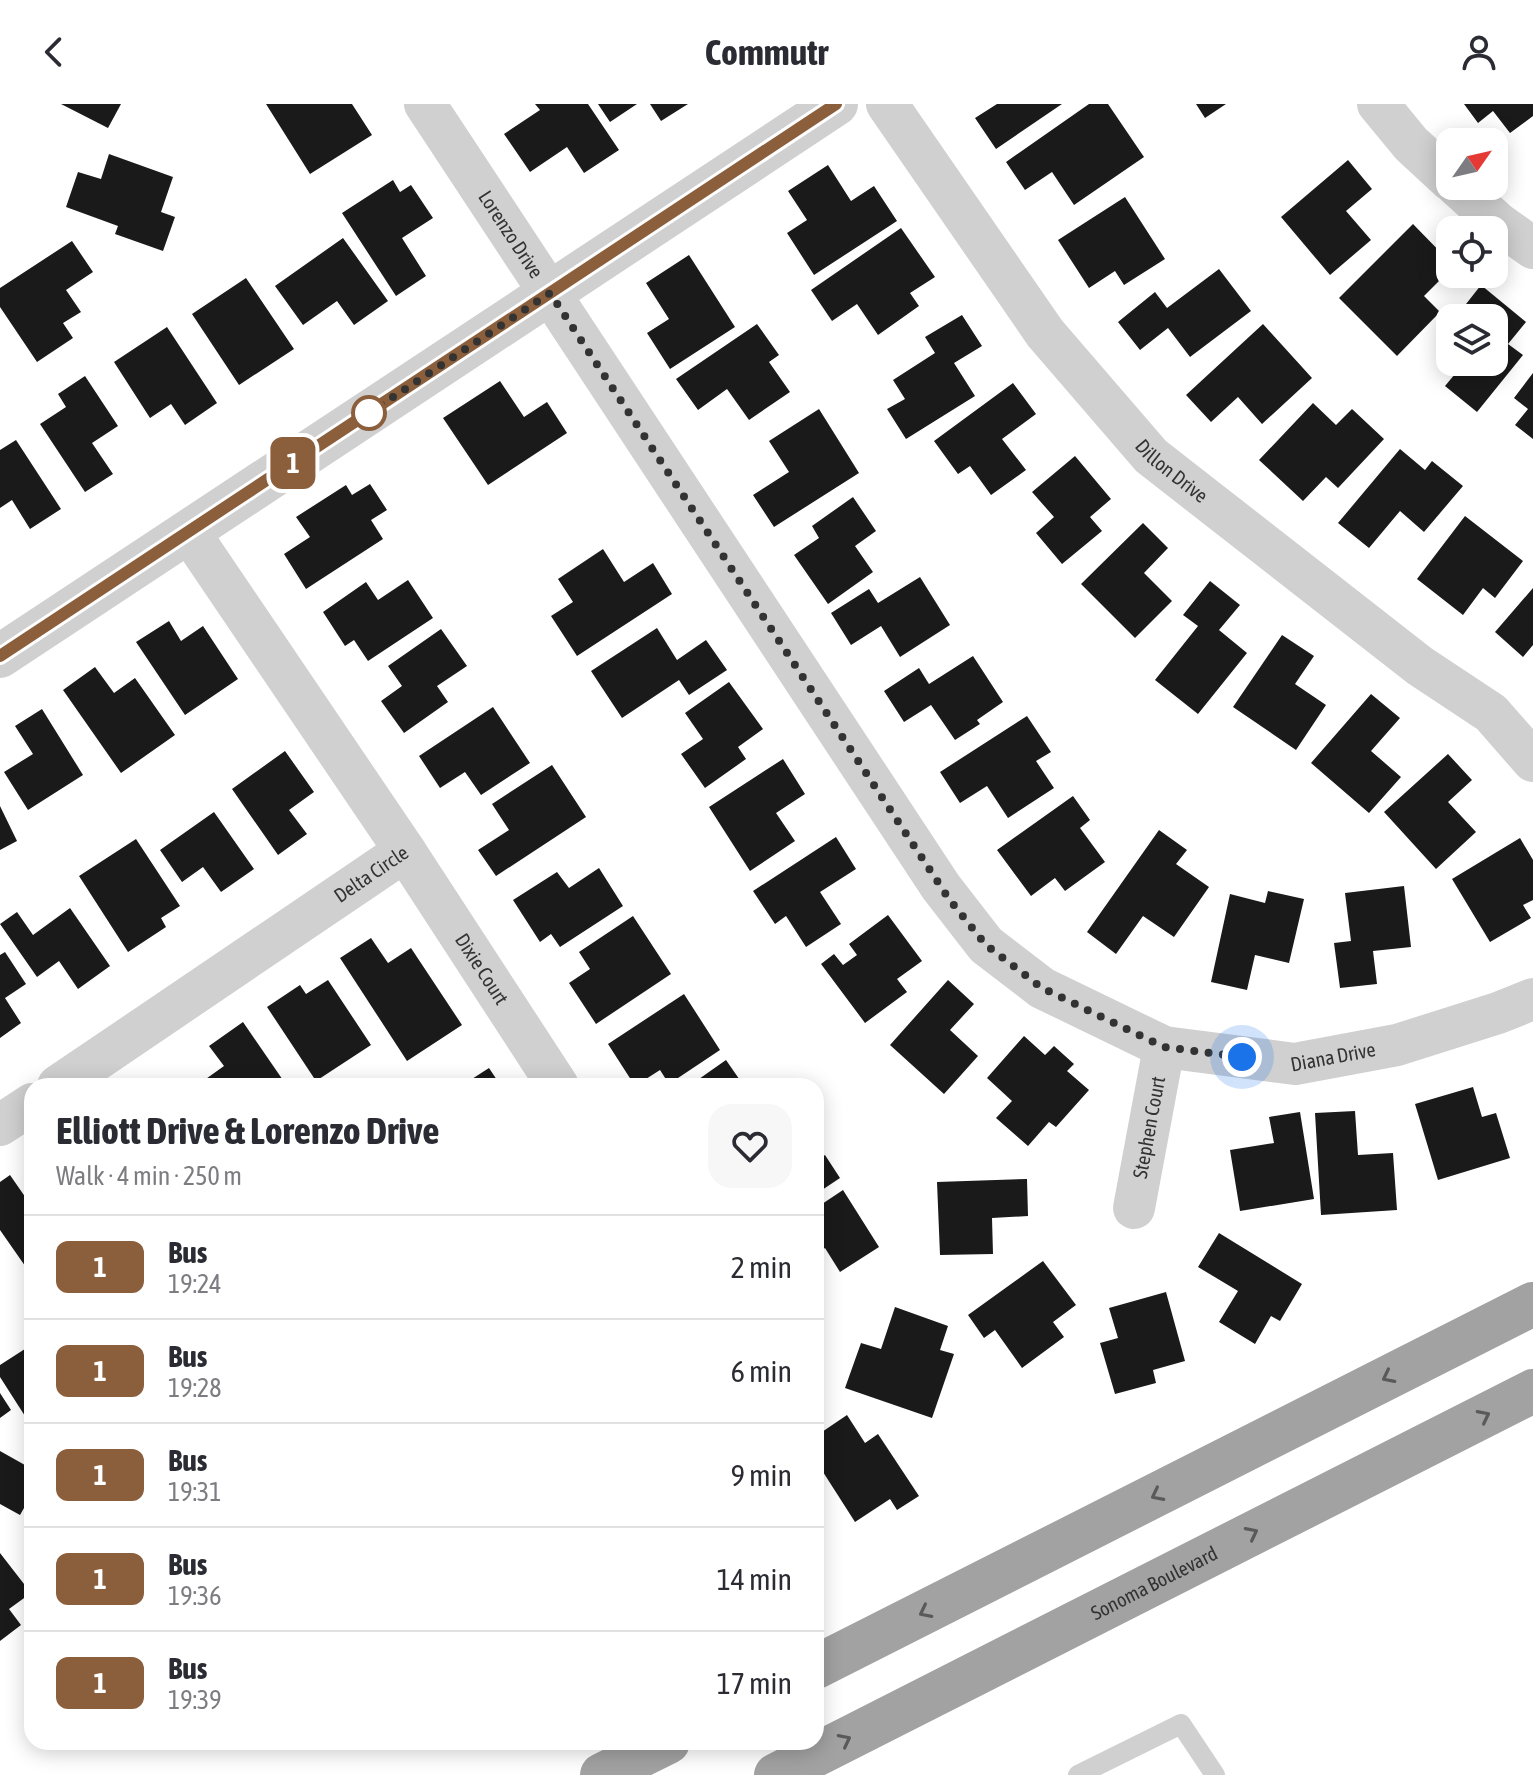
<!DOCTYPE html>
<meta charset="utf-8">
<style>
:root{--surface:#fff;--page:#f7f7f7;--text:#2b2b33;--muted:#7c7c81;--line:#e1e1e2}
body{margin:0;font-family:"Asap Condensed",sans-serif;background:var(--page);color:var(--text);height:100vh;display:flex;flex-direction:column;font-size:30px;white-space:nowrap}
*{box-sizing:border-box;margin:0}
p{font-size:26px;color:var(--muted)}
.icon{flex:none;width:44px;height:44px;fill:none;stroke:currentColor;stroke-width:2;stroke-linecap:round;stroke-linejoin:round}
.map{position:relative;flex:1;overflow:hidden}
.drawer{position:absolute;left:24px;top:974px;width:800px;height:672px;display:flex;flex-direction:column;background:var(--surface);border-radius:24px;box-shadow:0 4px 20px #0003}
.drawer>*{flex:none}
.badge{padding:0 16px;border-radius:12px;font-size:28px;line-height:52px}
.needle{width:52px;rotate:56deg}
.buttons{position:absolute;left:1436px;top:24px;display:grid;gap:16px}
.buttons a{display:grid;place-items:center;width:72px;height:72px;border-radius:16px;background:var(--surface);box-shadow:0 4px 20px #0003;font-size:40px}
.you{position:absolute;width:40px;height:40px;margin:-20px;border:6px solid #fff;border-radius:50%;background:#1a73e8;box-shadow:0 0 0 12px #1a73e833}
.map>.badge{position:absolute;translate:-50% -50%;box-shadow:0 0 0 4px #fff}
.round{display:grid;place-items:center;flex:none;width:84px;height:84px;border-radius:24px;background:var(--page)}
.summary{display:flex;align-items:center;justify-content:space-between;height:136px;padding:0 32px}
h1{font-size:38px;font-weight:700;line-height:60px}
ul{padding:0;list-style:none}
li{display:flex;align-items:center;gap:24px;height:104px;padding:0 32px;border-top:2px solid var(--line)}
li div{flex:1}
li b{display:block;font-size:30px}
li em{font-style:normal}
li .badge{min-width:88px;font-weight:700;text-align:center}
header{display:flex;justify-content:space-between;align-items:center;height:104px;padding:0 32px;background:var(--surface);font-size:36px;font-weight:700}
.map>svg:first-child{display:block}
.building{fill:#1a1a1a}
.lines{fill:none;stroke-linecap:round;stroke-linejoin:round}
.service{stroke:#d0d0d0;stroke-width:20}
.minor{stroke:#d0d0d0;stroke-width:42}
.tertiary{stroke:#d0d0d0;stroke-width:44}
.trunk{stroke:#a2a2a2;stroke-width:44}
.oneway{stroke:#5a5a5a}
.line-casing{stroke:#fff;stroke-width:18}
.line{stroke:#8b5e3c;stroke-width:12}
.walk{stroke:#333;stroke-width:8;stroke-dasharray:0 14.4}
.stop-dot{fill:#fff;stroke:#8b5e3c;stroke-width:4}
.labels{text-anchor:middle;stroke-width:8;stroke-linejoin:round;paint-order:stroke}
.street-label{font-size:20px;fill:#333;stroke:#fff}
</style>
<header><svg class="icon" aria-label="back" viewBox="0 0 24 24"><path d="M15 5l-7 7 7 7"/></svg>Commutr<svg class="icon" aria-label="person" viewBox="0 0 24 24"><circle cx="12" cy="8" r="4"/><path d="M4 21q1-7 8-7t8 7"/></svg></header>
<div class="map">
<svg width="1533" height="1671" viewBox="0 0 1533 1671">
<rect width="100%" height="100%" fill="#fff"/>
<path class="building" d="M 61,0 L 121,0 L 108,24 Z
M 266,0 L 352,0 L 372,31 L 310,70 Z
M 535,0 L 588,0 L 619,46 L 584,69 L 567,43 L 530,68 L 504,30 L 540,6 Z
M 598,0 L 637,0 L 610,18 Z
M 650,0 L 688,0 L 661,17 Z
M 997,0 L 1062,0 L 996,45 L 975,14 Z
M 1089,0 L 1108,0 L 1144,53 L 1074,101 L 1052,68 L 1025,86 L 1006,58 Z
M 1196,0 L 1226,0 L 1205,14 Z
M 1464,0 L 1533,0 L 1533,12 L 1510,29 L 1493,7 L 1478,19 Z
M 109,50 L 173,73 L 161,108 L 175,113 L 163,147 L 115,130 L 118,122 L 66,103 L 78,68 L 101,75 Z
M 1348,56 L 1372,85 L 1346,107 L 1371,136 L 1330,171 L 1281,113 Z
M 828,61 L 851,97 L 874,82 L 897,117 L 814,171 L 787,129 L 807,116 L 788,87 Z
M 393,76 L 400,88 L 411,81 L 433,114 L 402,134 L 426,172 L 396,192 L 342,109 Z
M 1125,93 L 1165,155 L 1124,181 L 1115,167 L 1089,184 L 1058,136 Z
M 1413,120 L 1450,158 L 1450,166 L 1424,192 L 1440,208 L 1397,252 L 1339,194 Z
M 901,124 L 935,173 L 910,189 L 919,202 L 878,231 L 857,200 L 832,217 L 811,186 Z
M 343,134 L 388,197 L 354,221 L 337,197 L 303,221 L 275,182 Z
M 72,137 L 93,168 L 66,186 L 81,208 L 63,219 L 73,234 L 37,258 L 0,203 L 0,184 Z
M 689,151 L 735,223 L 670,265 L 647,229 L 669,215 L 646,179 Z
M 1219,165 L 1251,207 L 1190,253 L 1168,224 L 1140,246 L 1118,218 L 1155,188 L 1167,204 Z
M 246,174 L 294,245 L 239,281 L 192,210 Z
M 1481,181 L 1526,218 L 1508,240 L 1523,251 L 1477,308 L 1445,282 L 1465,258 L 1494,258 L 1494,214 L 1455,214 Z
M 962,211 L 982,242 L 954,259 L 975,292 L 906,335 L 887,305 L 905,295 L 893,276 L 935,249 L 925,233 Z
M 757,220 L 779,251 L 769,258 L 790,288 L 749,316 L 727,285 L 698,306 L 676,275 Z
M 1263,220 L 1312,274 L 1262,320 L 1238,293 L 1211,318 L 1186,291 Z
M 167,223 L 217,299 L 185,321 L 171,300 L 150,314 L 114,258 Z
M 1533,269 L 1533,335 L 1515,321 L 1528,305 L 1514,294 Z
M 85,272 L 118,322 L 92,339 L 113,370 L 85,388 L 40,320 L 66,303 L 58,290 Z
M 500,277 L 524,313 L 547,298 L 567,329 L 488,381 L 443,314 Z
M 1013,279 L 1036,310 L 1002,335 L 1026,366 L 991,391 L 970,362 L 958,370 L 934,337 Z
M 1313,299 L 1336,321 L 1352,305 L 1384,335 L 1338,384 L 1326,373 L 1303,397 L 1259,356 Z
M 819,305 L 859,369 L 774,423 L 753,391 L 789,368 L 769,337 Z
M 16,336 L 61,405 L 30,425 L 12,396 L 0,404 L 0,346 Z
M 1400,345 L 1425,366 L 1432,357 L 1463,382 L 1424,428 L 1400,407 L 1369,444 L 1338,419 Z
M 1075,352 L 1111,395 L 1090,413 L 1102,427 L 1062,460 L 1036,429 L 1054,413 L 1032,388 Z
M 370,380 L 387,406 L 371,416 L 383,435 L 306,485 L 284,450 L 310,433 L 296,413 L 346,381 L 352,391 Z
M 853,393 L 876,427 L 855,442 L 873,468 L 828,500 L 794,451 L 819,434 L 812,422 Z
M 1465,412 L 1523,457 L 1495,494 L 1483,484 L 1463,511 L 1417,475 Z
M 1143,419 L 1168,444 L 1144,469 L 1172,497 L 1135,534 L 1081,480 Z
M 603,445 L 624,478 L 653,459 L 672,490 L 577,552 L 551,512 L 573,498 L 558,475 Z
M 920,473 L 950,521 L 900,553 L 881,522 L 851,541 L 831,509 L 869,485 L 878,499 Z
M 408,476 L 433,514 L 368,557 L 354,536 L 345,542 L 323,508 L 366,478 L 378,496 Z
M 1210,477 L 1240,501 L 1219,526 L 1247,549 L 1198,610 L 1155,576 L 1198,522 L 1183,511 Z
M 1533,484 L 1533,541 L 1523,553 L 1495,528 Z
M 169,517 L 181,537 L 203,522 L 238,575 L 185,611 L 136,538 Z
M 657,524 L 677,556 L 706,536 L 727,566 L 689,591 L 679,576 L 622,614 L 591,567 Z
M 441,525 L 467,562 L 437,582 L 448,598 L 404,629 L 381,597 L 402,582 L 388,562 Z
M 1282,531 L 1314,552 L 1295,580 L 1326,601 L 1296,646 L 1233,603 Z
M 973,552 L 1003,598 L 977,616 L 980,620 L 955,636 L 931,601 L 904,618 L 884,587 L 919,564 L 929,580 Z
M 95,563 L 114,589 L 135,574 L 175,631 L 121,669 L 63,586 Z
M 729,578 L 763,625 L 738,643 L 746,655 L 705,684 L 681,650 L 703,635 L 685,609 Z
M 1371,590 L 1400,614 L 1371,647 L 1401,673 L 1369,709 L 1311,659 Z
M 493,603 L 530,659 L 481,691 L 465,668 L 440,684 L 419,652 Z
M 42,605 L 83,671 L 28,706 L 4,668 L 33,650 L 15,622 Z
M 1027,612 L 1051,648 L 1036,657 L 1054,684 L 1008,714 L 987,682 L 960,699 L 940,668 Z
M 285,647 L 314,688 L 289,706 L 307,730 L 278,751 L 232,685 Z
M 1448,650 L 1472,676 L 1448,698 L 1476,728 L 1436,765 L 1384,708 Z
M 783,655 L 805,690 L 776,709 L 795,737 L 750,767 L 709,703 Z
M 552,661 L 586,713 L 496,772 L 478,746 L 509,726 L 492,700 Z
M 1073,692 L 1090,716 L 1080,724 L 1105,758 L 1065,787 L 1055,774 L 1031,792 L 997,746 Z
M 0,702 L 17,737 L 0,746 Z
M 214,708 L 254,765 L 221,788 L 203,763 L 182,778 L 160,746 Z
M 1159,726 L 1187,746 L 1176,760 L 1209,783 L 1174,833 L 1143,812 L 1116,850 L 1087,828 Z
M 836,733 L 856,765 L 820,788 L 841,820 L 806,843 L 786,812 L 775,820 L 753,787 Z
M 1520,734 L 1533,756 L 1533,796 L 1523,801 L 1531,814 L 1490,838 L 1452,775 Z
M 136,735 L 180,802 L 161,814 L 166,823 L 128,848 L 79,772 Z
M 599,764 L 623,802 L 560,843 L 551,830 L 540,838 L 513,796 L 557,768 L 569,784 Z
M 1404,782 L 1411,843 L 1373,847 L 1377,880 L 1340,884 L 1334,839 L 1351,837 L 1345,789 Z
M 1268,787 L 1304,795 L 1289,859 L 1255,851 L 1247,886 L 1211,878 L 1230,790 L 1265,799 Z
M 70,804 L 110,862 L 78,885 L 59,857 L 37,873 L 0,820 L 17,808 L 33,831 Z
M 888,811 L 922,857 L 897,875 L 907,888 L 865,919 L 821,860 L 834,850 L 843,861 L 857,851 L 849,840 Z
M 633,812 L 671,870 L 596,920 L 569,879 L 590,865 L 579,848 Z
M 371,834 L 388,859 L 411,844 L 462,921 L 407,957 L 340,854 Z
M 5,848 L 26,880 L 5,894 L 21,919 L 0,934 L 0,851 Z
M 328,876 L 371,941 L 316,977 L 267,903 L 300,881 L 306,890 Z
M 948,876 L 974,900 L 950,926 L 978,952 L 944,990 L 890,941 Z
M 684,890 L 720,946 L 669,980 L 660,966 L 635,982 L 608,940 Z
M 243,918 L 287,982 L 207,982 L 203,977 L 224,962 L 209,942 Z
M 1024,932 L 1045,951 L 1054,942 L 1074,960 L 1067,967 L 1089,986 L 1056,1023 L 1049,1018 L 1028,1042 L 996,1014 L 1012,997 L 987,974 Z
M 726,956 L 744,982 L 689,982 Z
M 489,964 L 501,982 L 461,982 Z
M 1473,983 L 1482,1013 L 1496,1009 L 1510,1054 L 1438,1076 L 1415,1000 Z
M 1355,1007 L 1358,1051 L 1393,1049 L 1397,1106 L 1321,1111 L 1315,1009 Z
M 1300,1008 L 1314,1095 L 1240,1107 L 1230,1046 L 1274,1039 L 1269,1013 Z
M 825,1051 L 840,1074 L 816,1090 L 816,1057 Z
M 10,1071 L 28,1097 L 32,1094 L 32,1168 L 30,1169 L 0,1126 L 0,1078 Z
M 1027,1075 L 1028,1112 L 992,1114 L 993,1150 L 940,1151 L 937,1078 Z
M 843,1086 L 879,1143 L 840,1168 L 825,1144 L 816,1150 L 816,1104 Z
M 1219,1129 L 1302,1180 L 1280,1217 L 1271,1212 L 1255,1240 L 1219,1218 L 1238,1187 L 1198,1163 Z
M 1043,1157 L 1076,1201 L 1053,1218 L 1064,1233 L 1022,1264 L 995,1226 L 984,1234 L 968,1211 Z
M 1166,1188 L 1185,1257 L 1153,1266 L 1156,1279 L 1115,1290 L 1100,1239 L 1118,1234 L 1109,1204 Z
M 895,1203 L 948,1222 L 940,1246 L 954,1250 L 932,1314 L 845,1284 L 861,1239 L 881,1245 Z
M 28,1243 L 32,1250 L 32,1323 L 0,1273 L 0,1261 Z
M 0,1289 L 11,1306 L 0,1314 Z
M 847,1311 L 865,1339 L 878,1330 L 919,1392 L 897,1406 L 890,1395 L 855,1418 L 816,1357 L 816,1332 Z
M 0,1347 L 32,1365 L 32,1390 L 20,1411 L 0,1400 Z
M 0,1449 L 31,1489 L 9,1505 L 21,1521 L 0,1537 Z"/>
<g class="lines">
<path class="service" d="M 1078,1671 L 1181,1620 L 1215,1671"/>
<g class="minor">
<path id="s1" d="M 425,0 L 941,783 L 986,841 L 1042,884 L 1164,943 L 1295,960 L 1397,941 L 1498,909 L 1533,895"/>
<path id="s2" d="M 887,0 L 1045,229 L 1151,352 L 1420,562 L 1491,609 L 1533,657"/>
<path d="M 1378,0 L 1411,40 L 1450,76"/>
<path d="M 1457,82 L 1498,119 L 1533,144"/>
<path id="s3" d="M 189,428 L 405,747 L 558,982"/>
<path id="s4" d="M 58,982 L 405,747"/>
<path d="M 0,1021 L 32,1000"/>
<path id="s5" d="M 1134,1104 L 1164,943"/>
</g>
<path class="tertiary" d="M 0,552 L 836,0"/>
<g class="trunk">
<path d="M 816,1563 L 1533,1200"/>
<path d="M 602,1671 L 668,1638"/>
<path id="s6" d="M 776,1671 L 1533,1287"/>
</g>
</g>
<defs><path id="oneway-chevron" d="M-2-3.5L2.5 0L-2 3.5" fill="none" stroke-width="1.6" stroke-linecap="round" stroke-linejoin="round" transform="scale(2)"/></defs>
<g class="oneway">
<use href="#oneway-chevron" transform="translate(1388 1273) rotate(153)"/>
<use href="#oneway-chevron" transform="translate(1484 1312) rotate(-27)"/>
<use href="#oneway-chevron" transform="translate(1157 1391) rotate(153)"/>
<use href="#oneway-chevron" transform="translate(1252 1429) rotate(-27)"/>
<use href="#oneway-chevron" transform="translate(925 1508) rotate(153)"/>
<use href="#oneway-chevron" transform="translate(845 1636) rotate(-27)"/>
</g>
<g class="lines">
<g class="line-casing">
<path id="line" d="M 0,552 L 836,0"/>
</g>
<use href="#line" class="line"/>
<path class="walk" d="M 369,309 L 550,189 L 949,795 L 986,841 L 1042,884 L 1164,943 L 1242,953"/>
</g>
<circle class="stop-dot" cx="369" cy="309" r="16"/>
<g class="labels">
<g class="street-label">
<text dy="7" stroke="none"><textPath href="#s1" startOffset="156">Lorenzo Drive</textPath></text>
<text dy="7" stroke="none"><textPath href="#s2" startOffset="466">Dillon Drive</textPath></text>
<text dy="7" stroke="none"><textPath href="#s4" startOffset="378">Delta Circle</textPath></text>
<text dy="7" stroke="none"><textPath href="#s3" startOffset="526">Dixie Court</textPath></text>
<text dy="7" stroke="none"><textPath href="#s1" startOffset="1388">Diana Drive</textPath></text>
<text dy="7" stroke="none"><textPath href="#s5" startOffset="82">Stephen Court</textPath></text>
<text dy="7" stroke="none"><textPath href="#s6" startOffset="424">Sonoma Boulevard</textPath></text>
</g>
</g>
</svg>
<div class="buttons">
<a><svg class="needle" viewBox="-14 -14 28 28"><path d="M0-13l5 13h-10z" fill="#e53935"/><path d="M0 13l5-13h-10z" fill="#7c7c81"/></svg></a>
<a><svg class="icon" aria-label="locate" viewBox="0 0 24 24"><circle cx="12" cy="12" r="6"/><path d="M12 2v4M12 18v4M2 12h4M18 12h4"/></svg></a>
<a><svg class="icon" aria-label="layers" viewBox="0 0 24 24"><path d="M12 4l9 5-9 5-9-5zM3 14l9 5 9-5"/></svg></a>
</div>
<div class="you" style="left:1242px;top:953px"></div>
<b class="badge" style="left:293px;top:359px;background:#8b5e3c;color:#fff">1</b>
<section class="drawer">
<div class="summary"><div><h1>Elliott Drive &amp; Lorenzo Drive</h1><p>Walk · 4 min · 250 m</p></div><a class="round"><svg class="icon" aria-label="heart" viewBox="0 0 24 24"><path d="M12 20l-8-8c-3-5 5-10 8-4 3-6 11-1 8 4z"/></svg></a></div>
<ul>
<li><span class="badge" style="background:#8b5e3c;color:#fff">1</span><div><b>Bus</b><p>19:24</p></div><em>2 min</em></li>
<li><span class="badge" style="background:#8b5e3c;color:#fff">1</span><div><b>Bus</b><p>19:28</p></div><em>6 min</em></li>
<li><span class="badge" style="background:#8b5e3c;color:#fff">1</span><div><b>Bus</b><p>19:31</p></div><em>9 min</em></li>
<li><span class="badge" style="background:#8b5e3c;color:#fff">1</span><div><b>Bus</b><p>19:36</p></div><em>14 min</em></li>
<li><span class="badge" style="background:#8b5e3c;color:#fff">1</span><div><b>Bus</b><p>19:39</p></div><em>17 min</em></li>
</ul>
</section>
</div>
